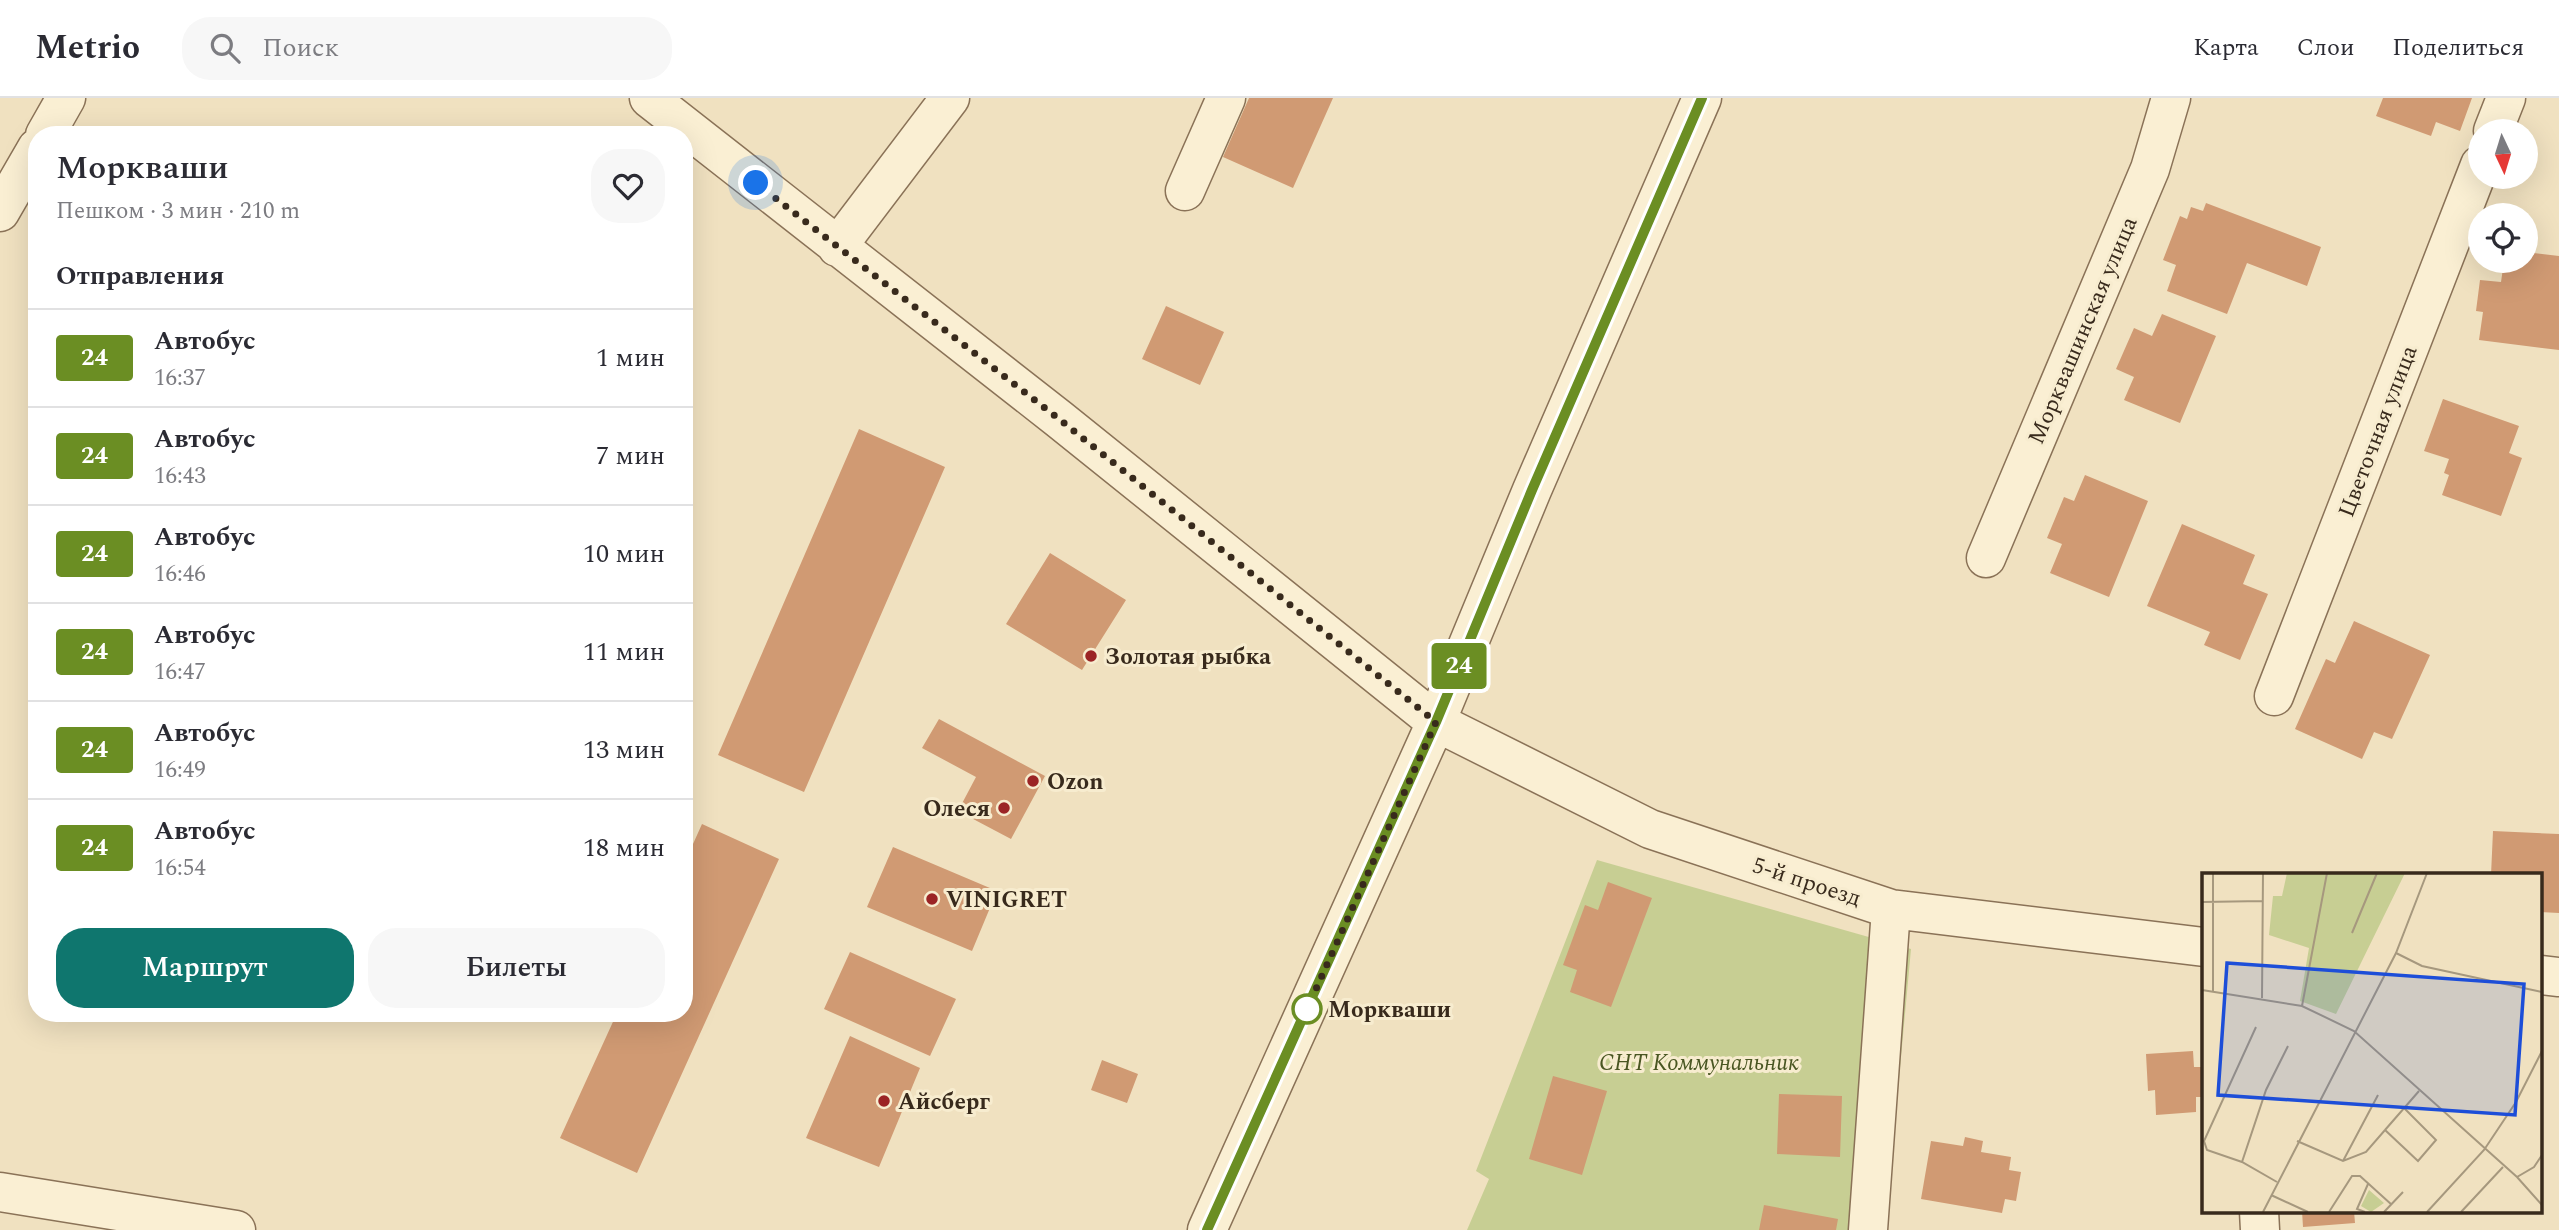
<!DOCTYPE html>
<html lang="ru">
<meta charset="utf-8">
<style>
:root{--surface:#fff;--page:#f7f7f7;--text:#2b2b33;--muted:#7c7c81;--line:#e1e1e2;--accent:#0f766e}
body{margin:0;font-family:Spectral,serif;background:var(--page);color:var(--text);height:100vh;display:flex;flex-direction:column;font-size:26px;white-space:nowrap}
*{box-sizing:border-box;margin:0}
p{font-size:23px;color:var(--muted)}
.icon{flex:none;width:38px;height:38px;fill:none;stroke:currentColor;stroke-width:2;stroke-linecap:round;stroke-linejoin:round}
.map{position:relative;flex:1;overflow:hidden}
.panel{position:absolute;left:28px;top:28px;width:665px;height:896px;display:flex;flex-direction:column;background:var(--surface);border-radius:28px;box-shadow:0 7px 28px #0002}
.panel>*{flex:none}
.badge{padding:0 14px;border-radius:5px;font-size:24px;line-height:46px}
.needle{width:46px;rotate:176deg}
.tools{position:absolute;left:2468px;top:21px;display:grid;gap:14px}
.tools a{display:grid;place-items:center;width:70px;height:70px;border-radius:50%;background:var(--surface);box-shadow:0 7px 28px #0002;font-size:35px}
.you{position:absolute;width:35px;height:35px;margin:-18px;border:5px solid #fff;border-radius:50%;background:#1a73e8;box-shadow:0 0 0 10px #1a73e833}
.map>.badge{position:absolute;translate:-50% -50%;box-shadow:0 0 0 4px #fff}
h2{padding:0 28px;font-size:26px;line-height:63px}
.round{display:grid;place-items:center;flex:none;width:74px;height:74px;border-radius:28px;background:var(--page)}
.overview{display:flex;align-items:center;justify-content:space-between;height:119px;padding:0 28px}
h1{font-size:33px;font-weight:600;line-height:52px}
.primary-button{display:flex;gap:14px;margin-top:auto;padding:14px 28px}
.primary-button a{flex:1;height:80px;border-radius:28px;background:var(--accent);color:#fff;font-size:28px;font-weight:600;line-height:80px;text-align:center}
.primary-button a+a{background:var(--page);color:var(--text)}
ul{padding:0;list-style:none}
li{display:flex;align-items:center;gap:21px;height:98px;padding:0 28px;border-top:2px solid var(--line)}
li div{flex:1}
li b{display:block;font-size:26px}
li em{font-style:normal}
li .badge{min-width:77px;font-weight:700;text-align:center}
header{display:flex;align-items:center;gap:42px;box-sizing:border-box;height:98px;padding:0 35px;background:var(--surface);border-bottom:2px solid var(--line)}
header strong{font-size:33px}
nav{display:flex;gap:38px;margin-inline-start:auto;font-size:24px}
.search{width:490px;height:63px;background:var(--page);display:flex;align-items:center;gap:18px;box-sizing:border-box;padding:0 24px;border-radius:28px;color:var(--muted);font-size:26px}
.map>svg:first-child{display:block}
.green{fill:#c7ce93}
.building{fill:#d09a73}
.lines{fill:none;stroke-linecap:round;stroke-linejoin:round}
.minor-casing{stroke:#8a7257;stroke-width:41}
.minor{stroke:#faefd3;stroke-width:38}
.line-casing{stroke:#fff;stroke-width:16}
.line{stroke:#6b8e23;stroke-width:10}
.walk{stroke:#382a1c;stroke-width:7;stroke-dasharray:0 12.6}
.poi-dot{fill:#9b2425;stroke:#f7eccf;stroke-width:2.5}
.stop-dot{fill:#fff;stroke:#6b8e23;stroke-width:3.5}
.labels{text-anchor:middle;stroke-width:6;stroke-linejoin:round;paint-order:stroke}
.street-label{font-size:23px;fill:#382a1c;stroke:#f7eccf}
.poi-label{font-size:23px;font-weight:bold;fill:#382a1c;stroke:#f7eccf;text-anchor:start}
.stop-label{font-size:23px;font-weight:bold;fill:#382a1c;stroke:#f7eccf;text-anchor:start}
.park-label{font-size:23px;font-style:italic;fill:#495622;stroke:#f7eccf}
.inset-road{fill:none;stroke:#a6987e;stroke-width:2}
.view{fill:#1d4ed8;fill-opacity:0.15;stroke:#1d4ed8;stroke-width:3.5}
.inset-edge{fill:none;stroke:#382a1c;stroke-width:3.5}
</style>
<header>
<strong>Metrio</strong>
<div class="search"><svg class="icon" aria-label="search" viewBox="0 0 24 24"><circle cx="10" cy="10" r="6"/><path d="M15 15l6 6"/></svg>Поиск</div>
<nav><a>Карта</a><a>Слои</a><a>Поделиться</a></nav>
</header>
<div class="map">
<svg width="2559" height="1132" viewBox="0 0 2559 1132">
<rect width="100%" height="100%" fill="#f0e1c0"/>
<path class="green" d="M 1597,762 L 1911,851 L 1885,1132 L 1467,1132 L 1489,1081 L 1476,1073 Z"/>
<path class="building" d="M 1249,0 L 1333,0 L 1293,90 L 1223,59 Z
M 2383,0 L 2472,0 L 2460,33 L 2436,24 L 2431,38 L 2376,18 Z
M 2206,105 L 2321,149 L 2307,188 L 2247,165 L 2227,216 L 2167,193 L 2176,167 L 2163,162 L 2180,118 L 2187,121 L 2191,109 L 2203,113 Z
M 2525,154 L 2559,158 L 2559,252 L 2479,242 L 2483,214 L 2476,213 L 2480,182 L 2501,184 L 2504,163 L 2525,163 Z
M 1166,208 L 1224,234 L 1200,287 L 1142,261 Z
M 2162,216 L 2216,238 L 2180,325 L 2124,302 L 2134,279 L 2116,271 L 2134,230 L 2152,238 Z
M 2443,301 L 2519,328 L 2509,355 L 2522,360 L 2501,418 L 2442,397 L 2449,377 L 2444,375 L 2449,361 L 2424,353 Z
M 859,331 L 945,369 L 804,694 L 718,657 Z
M 2085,377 L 2148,403 L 2109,499 L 2050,475 L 2062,446 L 2047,440 L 2064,399 L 2074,403 Z
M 2182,426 L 2255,457 L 2243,486 L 2268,496 L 2240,562 L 2204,547 L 2210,534 L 2147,508 Z
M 1050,455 L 1126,502 L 1082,572 L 1006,526 Z
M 2354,523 L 2430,557 L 2392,641 L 2374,634 L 2362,661 L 2295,631 L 2326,561 L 2335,565 Z
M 939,621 L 1045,678 L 1011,741 L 958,713 L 976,679 L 922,650 Z
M 702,726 L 779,761 L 637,1075 L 560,1040 L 617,915 L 684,915 L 684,766 Z
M 2493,733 L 2559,736 L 2559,815 L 2540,814 L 2540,777 L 2491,777 Z
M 893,749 L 997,793 L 972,853 L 867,809 Z
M 1608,784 L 1652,800 L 1611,909 L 1570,894 L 1577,872 L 1563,867 L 1585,807 L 1598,812 Z
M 850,854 L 956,901 L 930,958 L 824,911 Z
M 850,938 L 920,970 L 879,1069 L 806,1040 Z
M 2193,953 L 2194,969 L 2203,969 L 2204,981 L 2204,999 L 2196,999 L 2196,1014 L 2156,1017 L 2155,992 L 2148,993 L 2146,956 Z
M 1102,962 L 1138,976 L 1127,1005 L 1091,992 Z
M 1553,978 L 1607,993 L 1582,1077 L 1529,1061 Z
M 1779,996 L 1842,998 L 1840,1059 L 1777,1056 Z
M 1965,1039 L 1983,1043 L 1981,1054 L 2011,1059 L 2009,1072 L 2021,1074 L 2016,1103 L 2005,1101 L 2002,1115 L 1921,1101 L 1931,1043 L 1963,1048 Z
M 1764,1107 L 1838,1121 L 1836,1132 L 1759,1132 Z
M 2302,1113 L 2354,1113 L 2355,1125 L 2303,1129 Z"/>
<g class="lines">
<g class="minor-casing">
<path id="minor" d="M 649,0 L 1059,321 L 1436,624 L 1650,731 L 1891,811 L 2204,849
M 2493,33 L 2506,0
M 45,37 L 66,0
M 1185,93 L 1226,0
M 0,114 L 37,50
M 837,149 L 950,0
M 1986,460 L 2150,71 L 2171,0
M 2274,598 L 2480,67
M 2540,877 L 2559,879
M 0,1094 L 236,1132
M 2259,1113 L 2260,1132
M 1207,1132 L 1436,624 L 1532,392 L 1702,0
M 1868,1132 L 1891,811"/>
</g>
<use href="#minor" class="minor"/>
</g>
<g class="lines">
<g class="line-casing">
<path id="line" d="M 1207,1132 L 1436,624 L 1532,392 L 1702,0"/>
</g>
<use href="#line" class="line"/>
<path class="walk" d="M 756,85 L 1059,321 L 1436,624 L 1303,920 L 1307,911"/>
</g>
<g class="poi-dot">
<circle cx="1091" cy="558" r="7"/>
<circle cx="1033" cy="683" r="7"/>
<circle cx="1004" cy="710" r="7"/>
<circle cx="932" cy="801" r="7"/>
<circle cx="884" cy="1003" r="7"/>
</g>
<circle class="stop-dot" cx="1307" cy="911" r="14"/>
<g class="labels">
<g class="street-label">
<text transform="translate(2082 232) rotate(-67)" y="8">Морквашинская улица</text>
<text transform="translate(2377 333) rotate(-69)" y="8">Цветочная улица</text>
<text transform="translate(1807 783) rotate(18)" y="8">5-й проезд</text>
</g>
<g class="poi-label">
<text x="1105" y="566">Золотая рыбка</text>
<text x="1047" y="691">Ozon</text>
<text x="990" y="718" text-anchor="end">Олеся</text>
<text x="946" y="809">VINIGRET</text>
<text x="898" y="1011">Айсберг</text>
</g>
<g class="stop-label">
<text x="1328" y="919">Моркваши</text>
</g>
<g class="park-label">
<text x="1699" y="972">СНТ Коммунальник</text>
</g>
</g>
<g transform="translate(2202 775)">
<rect width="340" height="340" fill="#f0e1c0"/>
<path d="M 85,0 L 203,0 L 134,141 L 98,128 L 107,75 L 67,62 L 71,23 L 80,23 ZM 167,317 L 182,330 L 169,339 L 159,333 Z" fill="#c7ce93"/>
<path class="inset-road" d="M 0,29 L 61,28M 150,60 L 175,0M 194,80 L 220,93 L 340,119M 0,117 L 100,133 L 152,158 L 315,304 L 340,332M 11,118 L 11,0M 60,125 L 61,0M 100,133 L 125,0M 54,154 L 2,268 L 5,277 L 40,289 L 75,309M 183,257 L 217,218M 95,268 L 141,288 L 164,279 L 183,257 L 216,288 L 234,267 L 202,235M 141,288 L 176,222M 40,289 L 64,217 L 86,173M 315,304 L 332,294 L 340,282M 69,322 L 106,339M 61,339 L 194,80 L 225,0M 127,339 L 150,303 L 158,303 L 190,332M 163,339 L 155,336 L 166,311M 182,339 L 201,319M 225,339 L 282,277 L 314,229 L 340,178M 259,339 L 301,294"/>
<path class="view" d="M 25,90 L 322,111 L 313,242 L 16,222 Z"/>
<rect width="340" height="340" class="inset-edge"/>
</g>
</svg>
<div class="tools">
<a><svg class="needle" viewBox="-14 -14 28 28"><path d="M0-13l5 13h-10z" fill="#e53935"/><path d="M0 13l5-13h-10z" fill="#7c7c81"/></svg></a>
<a><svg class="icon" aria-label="locate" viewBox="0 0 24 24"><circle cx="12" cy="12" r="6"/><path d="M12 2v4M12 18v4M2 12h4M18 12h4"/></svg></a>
</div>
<div class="you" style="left:756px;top:85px"></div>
<b class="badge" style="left:1459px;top:568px;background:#6b8e23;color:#fff">24</b>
<section class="panel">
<div class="overview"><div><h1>Моркваши</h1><p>Пешком · 3 мин · 210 m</p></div><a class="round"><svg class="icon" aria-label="heart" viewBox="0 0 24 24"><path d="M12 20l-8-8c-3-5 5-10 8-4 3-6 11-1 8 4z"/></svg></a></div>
<h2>Отправления</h2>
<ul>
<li><span class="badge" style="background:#6b8e23;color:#fff">24</span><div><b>Автобус</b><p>16:37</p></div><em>1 мин</em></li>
<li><span class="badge" style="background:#6b8e23;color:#fff">24</span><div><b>Автобус</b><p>16:43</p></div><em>7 мин</em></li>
<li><span class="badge" style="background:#6b8e23;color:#fff">24</span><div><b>Автобус</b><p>16:46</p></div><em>10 мин</em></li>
<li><span class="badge" style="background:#6b8e23;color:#fff">24</span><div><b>Автобус</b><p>16:47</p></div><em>11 мин</em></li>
<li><span class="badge" style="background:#6b8e23;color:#fff">24</span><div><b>Автобус</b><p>16:49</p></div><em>13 мин</em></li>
<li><span class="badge" style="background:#6b8e23;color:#fff">24</span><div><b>Автобус</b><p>16:54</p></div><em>18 мин</em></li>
</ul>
<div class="primary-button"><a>Маршрут</a><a>Билеты</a></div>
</section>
</div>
